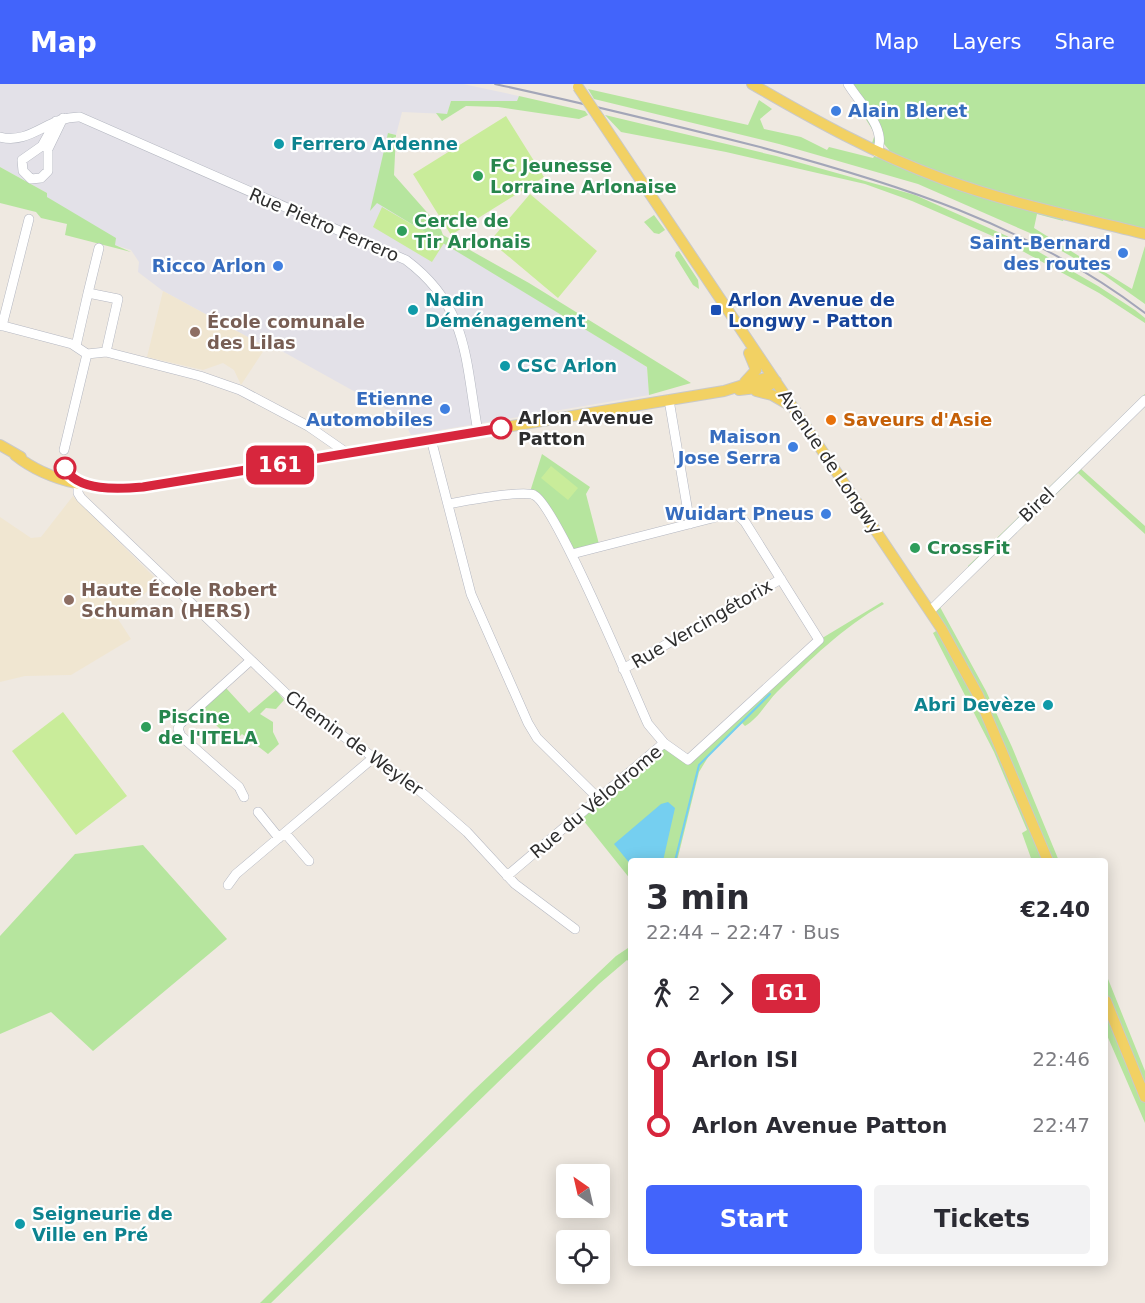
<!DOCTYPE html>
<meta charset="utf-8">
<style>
:root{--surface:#fff;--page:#f2f2f3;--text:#2b2b33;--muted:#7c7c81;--accent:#4264fb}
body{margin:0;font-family:"DejaVu Sans",sans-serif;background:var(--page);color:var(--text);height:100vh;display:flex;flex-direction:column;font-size:22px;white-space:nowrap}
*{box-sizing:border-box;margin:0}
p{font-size:20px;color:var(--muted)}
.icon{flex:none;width:33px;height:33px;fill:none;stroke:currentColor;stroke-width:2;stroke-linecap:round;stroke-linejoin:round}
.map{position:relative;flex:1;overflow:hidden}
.sheet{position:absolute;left:628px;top:774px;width:480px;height:408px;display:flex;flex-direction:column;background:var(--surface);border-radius:6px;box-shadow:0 3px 15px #0003}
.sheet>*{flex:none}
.badge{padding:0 12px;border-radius:9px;font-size:21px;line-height:39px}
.needle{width:39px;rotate:326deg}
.controls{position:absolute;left:556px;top:1080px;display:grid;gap:12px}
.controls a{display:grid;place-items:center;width:54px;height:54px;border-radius:6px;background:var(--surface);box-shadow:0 3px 15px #0003;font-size:30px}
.map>.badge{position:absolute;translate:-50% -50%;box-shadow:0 0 0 3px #fff}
.legs{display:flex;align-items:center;gap:9px;height:66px;padding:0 18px;font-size:20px}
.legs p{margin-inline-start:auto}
.headline{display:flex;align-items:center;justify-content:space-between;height:102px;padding:0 18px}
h1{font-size:33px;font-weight:800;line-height:45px}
.action{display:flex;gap:12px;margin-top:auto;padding:12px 18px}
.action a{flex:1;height:69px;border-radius:6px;background:var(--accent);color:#fff;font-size:24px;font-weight:800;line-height:69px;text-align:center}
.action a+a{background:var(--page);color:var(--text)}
ul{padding:0 18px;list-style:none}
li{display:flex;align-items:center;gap:21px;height:66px;font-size:22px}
li i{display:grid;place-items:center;width:9px;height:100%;margin:0 8px;background:currentColor}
li i::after{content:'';width:15px;height:15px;margin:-8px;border:4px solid;border-radius:50%;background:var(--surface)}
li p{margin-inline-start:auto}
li:first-child i{background:linear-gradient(#0000 50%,currentColor 0)}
li:last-child i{background:linear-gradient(currentColor 50%,#0000 0)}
header{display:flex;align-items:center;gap:36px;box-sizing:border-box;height:84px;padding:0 30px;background:var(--accent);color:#fff}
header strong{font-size:28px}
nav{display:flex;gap:33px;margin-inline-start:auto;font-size:21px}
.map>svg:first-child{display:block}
.industrial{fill:#e3e1e8}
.education{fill:#f0e6d1}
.green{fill:#b6e59e}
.pitch{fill:#c9ec9a}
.water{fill:#75cff0}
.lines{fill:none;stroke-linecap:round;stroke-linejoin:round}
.stream{stroke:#75cff0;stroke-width:2}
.minor-casing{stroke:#b4b7c1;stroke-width:10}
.major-casing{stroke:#c9c9c9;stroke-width:12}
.minor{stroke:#fff;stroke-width:9}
.major{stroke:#f2d163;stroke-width:10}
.rail{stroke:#a3a6b8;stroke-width:2}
.major-bridge-casing{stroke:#c9c9c9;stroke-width:12;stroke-linecap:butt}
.major-bridge{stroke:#f2d163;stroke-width:10}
.line-1-casing{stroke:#fff;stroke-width:14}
.line-1{stroke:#d7263d;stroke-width:9}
.shop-dot{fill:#3f7fe0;stroke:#fff;stroke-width:2}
.culture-dot{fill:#0f9aa8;stroke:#fff;stroke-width:2}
.leisure-dot{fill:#2e9e5b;stroke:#fff;stroke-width:2}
.transit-dot{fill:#1a4fb4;stroke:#fff;stroke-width:2}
.education-dot{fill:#8d6e63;stroke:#fff;stroke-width:2}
.food-dot{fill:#e8710a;stroke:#fff;stroke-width:2}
.stop-1-dot{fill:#fff;stroke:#d7263d;stroke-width:3}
.labels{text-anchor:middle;stroke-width:4.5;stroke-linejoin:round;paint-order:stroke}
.shop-label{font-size:18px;font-weight:bold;fill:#366cbe;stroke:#fff;text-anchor:end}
.culture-label{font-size:18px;font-weight:bold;fill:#0d838f;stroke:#fff;text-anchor:start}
.leisure-label{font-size:18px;font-weight:bold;fill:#27864d;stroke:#fff;text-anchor:start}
.street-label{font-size:18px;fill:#2e2e2e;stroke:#fff}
.transit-label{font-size:18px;font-weight:bold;fill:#164399;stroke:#fff;text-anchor:start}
.education-label{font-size:18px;font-weight:bold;fill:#785e54;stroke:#fff;text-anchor:start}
.stop-label{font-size:18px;font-weight:bold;fill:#2e2e2e;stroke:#fff;text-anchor:start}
.food-label{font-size:18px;font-weight:bold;fill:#c56008;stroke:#fff;text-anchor:start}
</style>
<header>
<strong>Map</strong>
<nav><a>Map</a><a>Layers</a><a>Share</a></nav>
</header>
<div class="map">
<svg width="1145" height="1219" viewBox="0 0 1145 1219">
<rect width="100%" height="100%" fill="#efe9e1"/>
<path class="industrial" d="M 0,0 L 463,0 L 519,12 L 517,17 L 451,17 L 447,30 L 402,28 L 396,51 L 389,49 L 371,125 L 377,118 L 647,283 L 649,311 L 411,351 L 402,334 L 271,261 L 266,263 L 163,207 L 138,188 L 139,178 L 131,166 L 115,161 L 47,113 L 47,109 L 0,83 Z"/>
<path class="education" d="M 163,207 L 266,263 L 241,301 L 234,286 L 223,279 L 203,286 L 147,273 Z
M 73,412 L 158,497 L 118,535 L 131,555 L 71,591 L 25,592 L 0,598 L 0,433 L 31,454 L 41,453 Z"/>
<path class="green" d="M 844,0 L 1145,0 L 1145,150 L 1065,130 L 1063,137 L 1037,130 L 1034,144 L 1132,205 L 1145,162 L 1145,220 L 1104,191 L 1030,149 L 918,100 L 779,60 L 594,15 L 588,5 L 748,41 L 759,16 L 772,25 L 760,35 L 764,45 L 801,53 L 827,66 L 829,63 L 873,74 L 877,68 L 887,72 L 889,66 L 884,60 L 872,59 L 875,50 Z
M 519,12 L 585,27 L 588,31 L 579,35 L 498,23 L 466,22 L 442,37 L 436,29 L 447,30 L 451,17 L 517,17 Z
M 605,31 L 776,72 L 915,111 L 1025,160 L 1098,202 L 1135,226 L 1145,234 L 1145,239 L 1099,209 L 1004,157 L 912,117 L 865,100 L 726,68 L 621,48 Z
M 388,49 L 396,51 L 394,91 L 440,143 L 443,151 L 529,199 L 691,299 L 649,311 L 647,283 L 377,119 L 370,127 Z
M 0,83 L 47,109 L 47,113 L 116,154 L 115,161 L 131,168 L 65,151 L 67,140 L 41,134 L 36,128 L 0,119 Z
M 654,131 L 665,146 L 659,150 L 654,149 L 644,138 Z
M 679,167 L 698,196 L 699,205 L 693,201 L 675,172 L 676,168 Z
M 1145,310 L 1145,320 L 1080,384 L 1145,442 L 1145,450 L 1078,389 L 940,523 L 986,607 L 1012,663 L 1059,777 L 1032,777 L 1022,749 L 1027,746 L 994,668 L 933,549 L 941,544 L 930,527 L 969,488 L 968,482 Z
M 542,370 L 590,403 L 586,410 L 600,464 L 572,470 L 552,430 L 529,411 Z
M 882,518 L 884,520 C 843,543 810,576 777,608 C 766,619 759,634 745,642 L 742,639 L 710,670 L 699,688 L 677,777 L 632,777 L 631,796 L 579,731 L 664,659 L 689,676 L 819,556 Z
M 226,604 L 249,629 L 276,606 L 284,616 L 276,625 L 266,624 L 260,630 L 273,638 L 273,648 L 279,660 L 268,670 L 242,650 L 234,658 L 201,627 Z
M 143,761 L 227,855 L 93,967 L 51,928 L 0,950 L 0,852 L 75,770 Z
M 631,862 L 631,879 L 627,876 L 599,900 L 271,1219 L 260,1219 L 473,1007 L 616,872 Z
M 1106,890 L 1145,987 L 1145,1039 L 1106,949 Z"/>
<path class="pitch" d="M 506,32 L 544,93 L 451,151 L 413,90 Z
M 530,110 L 597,167 L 558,214 L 490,157 Z
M 382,123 L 444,159 L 432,178 L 373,143 Z
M 551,382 L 578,404 L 568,416 L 541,394 Z
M 63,628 L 127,712 L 76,751 L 12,667 Z"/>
<path class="water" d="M 668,718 L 675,724 L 663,777 L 632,777 L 631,781 L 614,760 L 661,720 Z"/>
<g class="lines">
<path class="stream" d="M 675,777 L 699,681 L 770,610"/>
<g class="minor-casing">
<path id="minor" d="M 848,0 C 860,20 888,45 877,68
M 56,37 L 42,62 L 22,76 L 23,87 L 31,95 L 41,94 L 48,87 L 48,65 L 63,34
M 0,53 C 31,61 48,32 80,33 L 406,176 C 469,223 465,276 478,348
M 88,209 L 99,164
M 0,241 L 72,260 L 87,270 L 106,268 L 200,292 L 240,306 L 308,342 L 347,369
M 2,242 L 29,135
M 76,262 L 88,209 L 118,215 L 106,268
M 669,316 L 690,440
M 431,355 L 471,510 L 528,639 L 537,654 L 598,714
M 64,366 L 87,270
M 78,398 L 78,409 L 81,414 L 297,620 L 412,700 L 467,748 L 515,800 L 575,845
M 448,420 C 464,417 522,406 534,411 C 556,421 633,607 648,640 L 664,659
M 930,527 L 1145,316
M 623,585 L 781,495
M 244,713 L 239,703 L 181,652 L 178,645 L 180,640 L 251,576
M 258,728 L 279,754
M 285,749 L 309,777
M 507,792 L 664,659 L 688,676 L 819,556 L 745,438 L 738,431 L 728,430 L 572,470
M 228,801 L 236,790 L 373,674"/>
</g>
<g class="major-casing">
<path id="major" d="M 752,0 C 814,36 875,70 943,95 C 1008,119 1078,133 1145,150
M 599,34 L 941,544 L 978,611 L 1048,777
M 745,298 L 756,286 L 749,269
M 739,306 L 766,303 L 776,297
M 756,307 L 772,311 L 791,322
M 0,361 L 21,373
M 15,371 C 50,399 99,407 143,403 L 724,307 L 772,292
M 1106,917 L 1145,1013"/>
</g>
<use href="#minor" class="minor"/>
<use href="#major" class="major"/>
<path class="rail" d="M 495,0 C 582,19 669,40 756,62 C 895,99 1028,140 1145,229"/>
<g class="major-bridge-casing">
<path id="major-bridge" d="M 578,3 L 599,34"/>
</g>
<use href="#major-bridge" class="major-bridge"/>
</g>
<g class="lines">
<g class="line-1-casing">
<path id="line-1" d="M 65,384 C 77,408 120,405 143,403 L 501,344"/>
</g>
<use href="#line-1" class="line-1"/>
</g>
<g class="shop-dot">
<circle cx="836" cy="27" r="6"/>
<circle cx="1123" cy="169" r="6"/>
<circle cx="278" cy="182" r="6"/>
<circle cx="445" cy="325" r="6"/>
<circle cx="793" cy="363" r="6"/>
<circle cx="826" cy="430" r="6"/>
</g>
<g class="culture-dot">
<circle cx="279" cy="60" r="6"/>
<circle cx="413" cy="226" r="6"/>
<circle cx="505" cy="282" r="6"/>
<circle cx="1048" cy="621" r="6"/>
<circle cx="20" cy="1140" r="6"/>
</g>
<g class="leisure-dot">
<circle cx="478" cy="92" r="6"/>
<circle cx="402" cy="147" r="6"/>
<circle cx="915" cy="464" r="6"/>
<circle cx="146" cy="643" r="6"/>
</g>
<rect class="transit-dot" x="710" y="220" width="12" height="12" rx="3"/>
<g class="education-dot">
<circle cx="195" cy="248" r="6"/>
<circle cx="69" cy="516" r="6"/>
</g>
<circle class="food-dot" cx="831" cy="336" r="6"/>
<g class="stop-1-dot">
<circle cx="501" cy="344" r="10"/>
<circle cx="65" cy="384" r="10"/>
</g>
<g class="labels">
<g class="shop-label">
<text x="848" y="33" text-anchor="start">Alain Bleret</text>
<text x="1111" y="165">Saint-Bernard<tspan x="1111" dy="21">des routes</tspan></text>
<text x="266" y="188">Ricco Arlon</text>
<text x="433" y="321">Etienne<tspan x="433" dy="21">Automobiles</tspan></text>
<text x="781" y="359">Maison<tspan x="781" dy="21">Jose Serra</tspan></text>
<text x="814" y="436">Wuidart Pneus</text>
</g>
<g class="culture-label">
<text x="291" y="66">Ferrero Ardenne</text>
<text x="425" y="222">Nadin<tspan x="425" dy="21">Déménagement</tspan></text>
<text x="517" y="288">CSC Arlon</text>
<text x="1036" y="627" text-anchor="end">Abri Devèze</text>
<text x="32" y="1136">Seigneurie de<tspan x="32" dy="21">Ville en Pré</tspan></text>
</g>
<g class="leisure-label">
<text x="490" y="88">FC Jeunesse<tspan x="490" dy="21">Lorraine Arlonaise</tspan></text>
<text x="414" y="143">Cercle de<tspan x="414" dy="21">Tir Arlonais</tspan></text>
<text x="927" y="470">CrossFit</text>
<text x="158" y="639">Piscine<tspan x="158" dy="21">de l'ITELA</tspan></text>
</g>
<g class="street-label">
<text transform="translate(324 141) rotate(23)" y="6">Rue Pietro Ferrero</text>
<text transform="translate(830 378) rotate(56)" y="6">Avenue de Longwy</text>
<text transform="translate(1037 421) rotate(-44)" y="6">Birel</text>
<text transform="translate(702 540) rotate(-30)" y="6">Rue Vercingétorix</text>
<text transform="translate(354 659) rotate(36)" y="6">Chemin de Weyler</text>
<text transform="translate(596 718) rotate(-40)" y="6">Rue du Vélodrome</text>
</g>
<g class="transit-label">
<text x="728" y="222">Arlon Avenue de<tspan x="728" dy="21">Longwy - Patton</tspan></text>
</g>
<g class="education-label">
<text x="207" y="244">École comunale<tspan x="207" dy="21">des Lilas</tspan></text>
<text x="81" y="512">Haute École Robert<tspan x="81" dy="21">Schuman (HERS)</tspan></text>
</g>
<g class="stop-label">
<text x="518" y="340">Arlon Avenue<tspan x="518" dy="21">Patton</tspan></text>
</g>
<g class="food-label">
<text x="843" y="342">Saveurs d'Asie</text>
</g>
</g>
</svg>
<div class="controls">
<a><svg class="needle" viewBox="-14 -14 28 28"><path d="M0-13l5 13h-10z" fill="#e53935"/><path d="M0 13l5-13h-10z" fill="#7c7c81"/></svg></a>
<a><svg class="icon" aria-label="locate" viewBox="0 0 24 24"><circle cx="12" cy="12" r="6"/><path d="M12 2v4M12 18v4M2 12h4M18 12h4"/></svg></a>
</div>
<b class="badge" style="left:280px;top:381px;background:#d7263d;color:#fff">161</b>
<section class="sheet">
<div class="headline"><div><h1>3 min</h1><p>22:44 – 22:47 · Bus</p></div><b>€2.40</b></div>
<div class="legs"><svg class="icon" aria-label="walk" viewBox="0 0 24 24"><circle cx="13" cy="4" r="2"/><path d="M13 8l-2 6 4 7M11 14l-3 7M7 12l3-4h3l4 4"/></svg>2<svg class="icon" aria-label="forward" viewBox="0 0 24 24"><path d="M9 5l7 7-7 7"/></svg><b class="badge" style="background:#d7263d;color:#fff">161</b></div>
<ul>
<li><i style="color:#d7263d"></i><b>Arlon ISI</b><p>22:46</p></li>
<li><i style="color:#d7263d"></i><b>Arlon Avenue Patton</b><p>22:47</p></li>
</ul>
<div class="action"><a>Start</a><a>Tickets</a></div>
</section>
</div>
